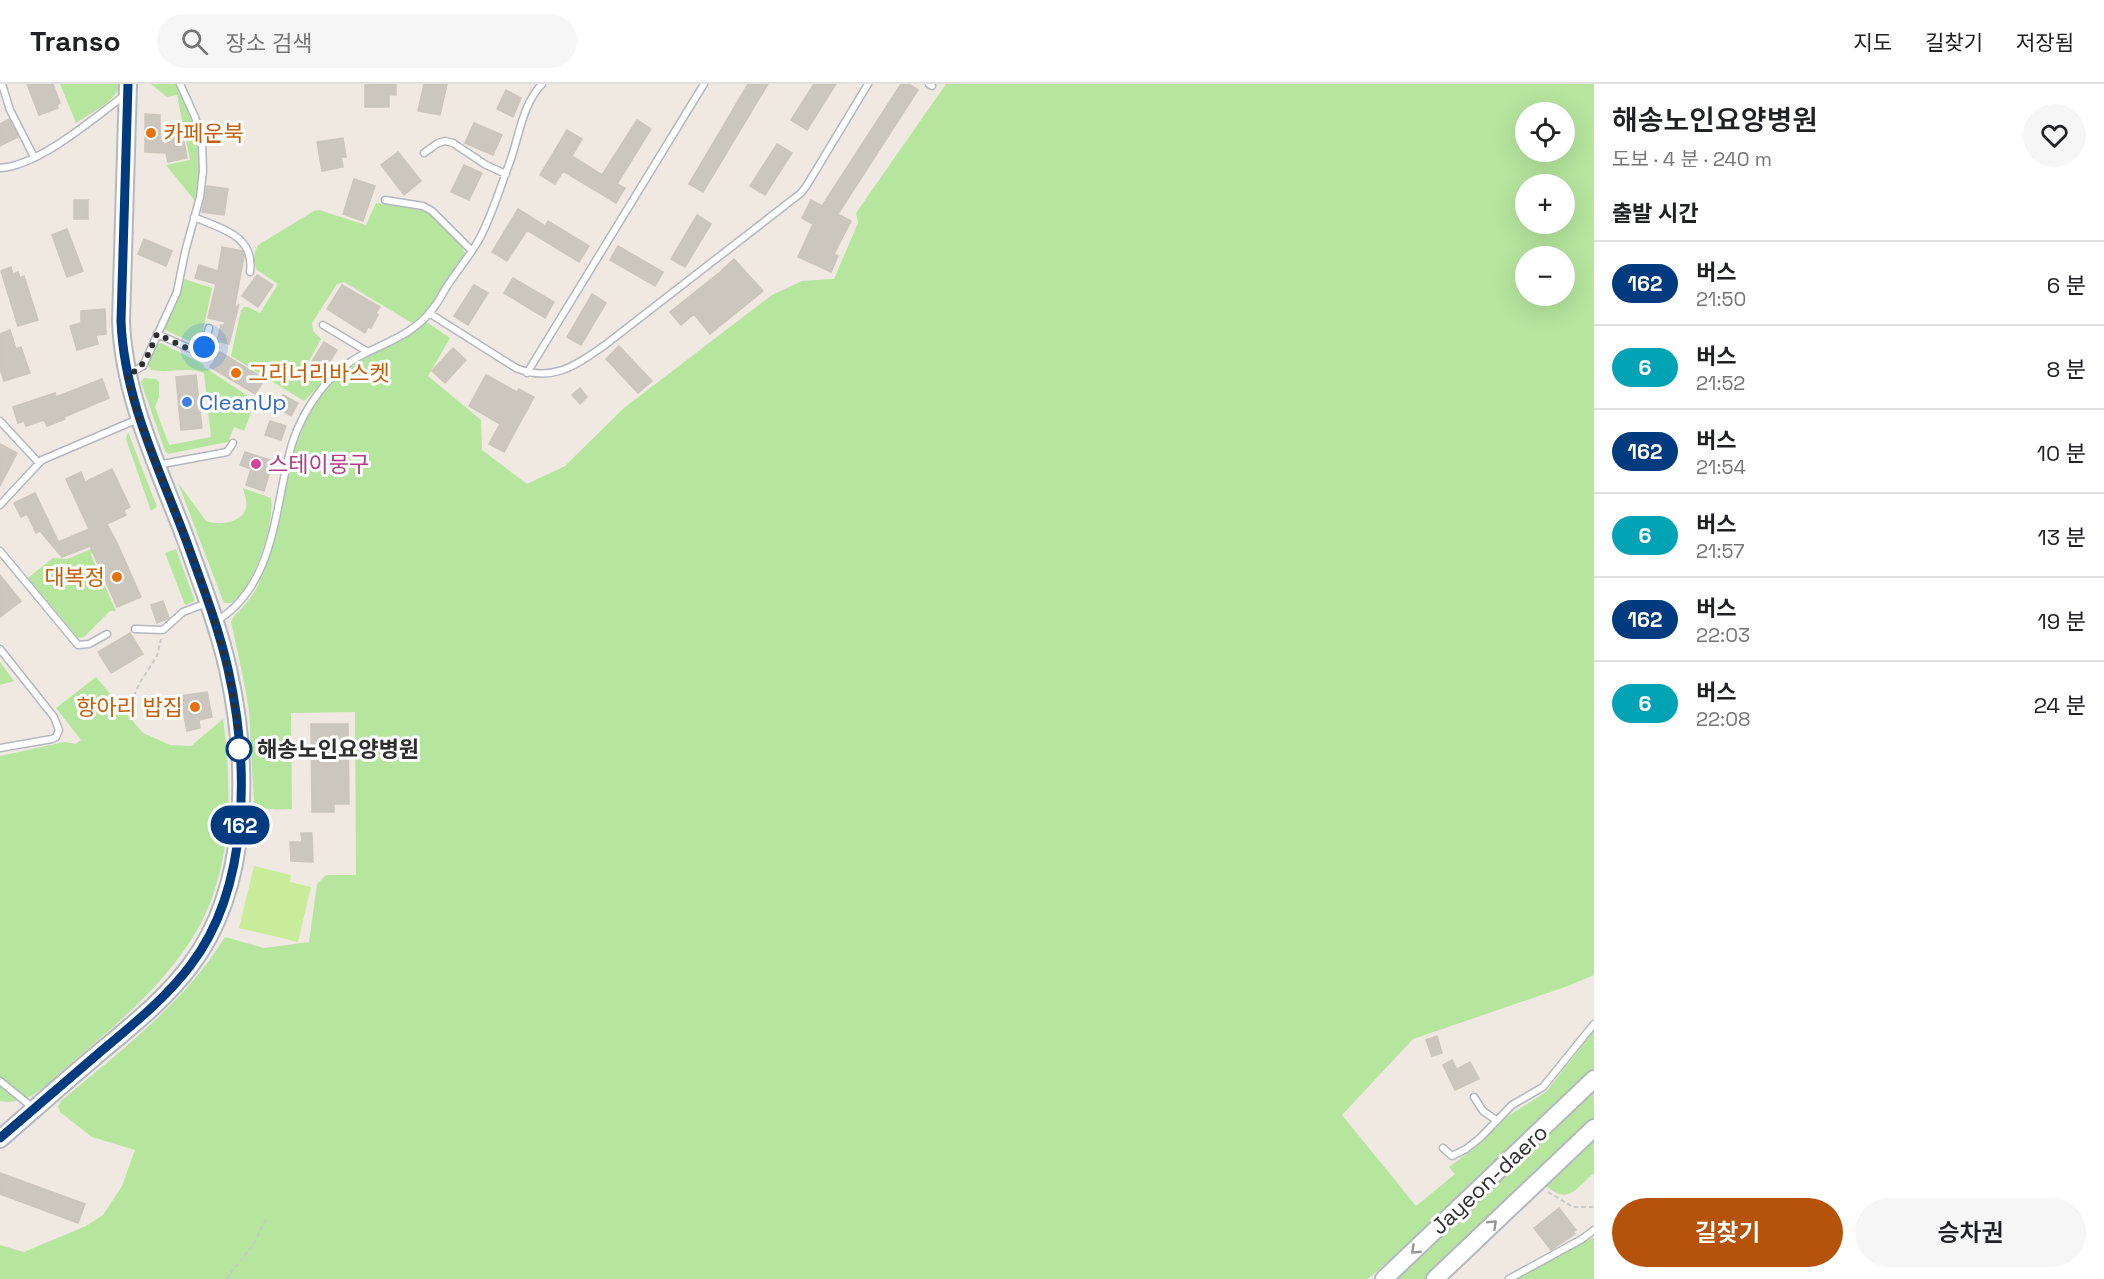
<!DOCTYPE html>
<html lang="ko">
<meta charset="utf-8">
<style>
:root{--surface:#fff;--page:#f6f6f6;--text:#202124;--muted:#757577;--line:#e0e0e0;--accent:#b45309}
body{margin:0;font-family:"Space Grotesk","Noto Sans KR",sans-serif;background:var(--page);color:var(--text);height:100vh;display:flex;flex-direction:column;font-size:22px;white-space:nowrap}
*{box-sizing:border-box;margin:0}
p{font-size:20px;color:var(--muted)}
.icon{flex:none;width:33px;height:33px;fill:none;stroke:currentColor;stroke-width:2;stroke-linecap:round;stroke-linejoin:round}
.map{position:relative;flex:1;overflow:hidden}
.drawer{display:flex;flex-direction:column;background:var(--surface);width:510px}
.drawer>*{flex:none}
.badge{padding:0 12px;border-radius:20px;font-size:21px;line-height:39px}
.buttons{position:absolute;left:1515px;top:18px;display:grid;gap:12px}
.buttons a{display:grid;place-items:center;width:60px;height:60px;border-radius:50%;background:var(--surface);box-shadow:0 6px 24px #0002;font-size:30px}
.you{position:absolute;width:30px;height:30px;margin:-15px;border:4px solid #fff;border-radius:50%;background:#1a73e8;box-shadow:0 0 0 9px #1a73e833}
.map>.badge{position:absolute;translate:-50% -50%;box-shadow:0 0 0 3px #fff}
h2{padding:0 18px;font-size:22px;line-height:54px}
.round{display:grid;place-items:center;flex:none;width:63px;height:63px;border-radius:32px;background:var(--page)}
.headline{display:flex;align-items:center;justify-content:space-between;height:102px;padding:0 18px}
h1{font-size:28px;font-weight:600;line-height:45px}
.primary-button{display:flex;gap:12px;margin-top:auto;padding:12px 18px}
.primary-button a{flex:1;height:69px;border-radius:36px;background:var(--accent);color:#fff;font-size:24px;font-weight:600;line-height:69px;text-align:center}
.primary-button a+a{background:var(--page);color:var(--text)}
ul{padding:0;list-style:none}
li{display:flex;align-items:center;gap:18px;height:84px;padding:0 18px;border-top:2px solid var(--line)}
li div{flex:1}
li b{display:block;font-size:22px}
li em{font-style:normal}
li .badge{min-width:66px;font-weight:700;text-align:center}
header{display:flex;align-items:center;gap:36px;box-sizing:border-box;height:84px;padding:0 30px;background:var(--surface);border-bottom:2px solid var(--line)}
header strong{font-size:28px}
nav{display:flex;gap:33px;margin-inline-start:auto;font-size:21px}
.search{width:420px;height:54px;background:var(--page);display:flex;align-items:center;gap:15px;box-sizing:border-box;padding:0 21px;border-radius:33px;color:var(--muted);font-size:22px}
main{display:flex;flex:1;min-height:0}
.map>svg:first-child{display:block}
.green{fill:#b6e59e;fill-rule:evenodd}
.pitch{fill:#c9ec9a}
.building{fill:#cbc7bf;stroke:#cbc5ba;stroke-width:1.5}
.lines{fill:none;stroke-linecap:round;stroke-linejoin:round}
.lane-casing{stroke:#b4b7c1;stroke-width:9}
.secondary-casing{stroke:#b4b7c1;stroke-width:20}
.path{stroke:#c9c9c9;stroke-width:2;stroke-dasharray:4.5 3;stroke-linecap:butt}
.lane{stroke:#fff;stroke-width:6}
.secondary{stroke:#fff;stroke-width:16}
.oneway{stroke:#969696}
.line-casing{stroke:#fff;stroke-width:14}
.line{stroke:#003b80;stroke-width:9}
.walk{stroke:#2e2e2e;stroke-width:6;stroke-dasharray:0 10.8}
.food-dot{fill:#e8710a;stroke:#fff;stroke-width:2}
.shop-dot{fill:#3f7fe0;stroke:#fff;stroke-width:2}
.hotel-dot{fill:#d1479c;stroke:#fff;stroke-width:2}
.stop-dot{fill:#fff;stroke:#003b80;stroke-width:3}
.labels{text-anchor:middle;stroke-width:6;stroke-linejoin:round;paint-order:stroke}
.food-label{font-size:22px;fill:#c56008;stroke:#fff;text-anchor:start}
.shop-label{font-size:22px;fill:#366cbe;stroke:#fff;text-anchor:start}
.hotel-label{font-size:22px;fill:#b23c85;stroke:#fff;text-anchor:start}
.stop-label{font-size:22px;font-weight:bold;fill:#2e2e2e;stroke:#fff;text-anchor:start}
.street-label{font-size:22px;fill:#2e2e2e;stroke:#fff}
</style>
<header>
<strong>Transo</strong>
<div class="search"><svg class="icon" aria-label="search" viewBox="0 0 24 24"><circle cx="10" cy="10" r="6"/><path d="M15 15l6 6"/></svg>장소 검색</div>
<nav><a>지도</a><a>길찾기</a><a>저장됨</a></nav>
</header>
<main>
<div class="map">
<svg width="1594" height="1195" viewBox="0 0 1594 1195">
<rect width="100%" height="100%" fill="#efe9e1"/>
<path class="green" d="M 60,0 L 120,0 C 117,17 90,29 76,39 Z
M 151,0 L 177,0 C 194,41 207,71 195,117 L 166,81 L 190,76 L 177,11 L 167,13 Z
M 946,0 L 1594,0 L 1594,891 L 1565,903 L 1413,955 L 1342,1031 L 1416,1122 L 1455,1090 L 1449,1083 L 1476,1063 L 1505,1034 L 1546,1008 L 1594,947 L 1594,984 L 1430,1141 L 1368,1195 L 0,1195 L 0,1161 L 24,1168 L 86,1142 L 103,1131 L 122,1102 L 135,1066 L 92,1053 L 60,1028 L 58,1022 L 61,1017 C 121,966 183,921 225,853 L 264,864 L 309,858 L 317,800 L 326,791 L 356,791 L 355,628 L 291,629 L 292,725 C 279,725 264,728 254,718 L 249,626 L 242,588 L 231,538 C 235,529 242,525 248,517 C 255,509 259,499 263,489 C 287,430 283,354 328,304 C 337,294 348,284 359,278 C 383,264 407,258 425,237 L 450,254 L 428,292 L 481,336 L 482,366 L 527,400 L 565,382 L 624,324 L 772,211 L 802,197 L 834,195 L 858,139 L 856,129 ZM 1526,28 L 1564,28 L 1564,68 L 1526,68 ZM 1526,100 L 1564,100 L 1564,140 L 1526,140 ZM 1526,172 L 1564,172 L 1564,212 L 1526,212 Z
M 376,119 L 422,125 L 428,129 L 462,163 L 465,169 L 427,227 L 412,239 L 344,198 L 337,200 L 312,239 L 313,247 L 321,255 L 305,284 L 325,296 L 304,317 L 231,272 L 241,226 L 244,223 L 248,223 L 260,229 L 278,200 L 257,186 C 252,177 254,169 258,161 L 314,127 L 319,126 L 366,141 Z
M 184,195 L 212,204 L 202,251 L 197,257 L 189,257 L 163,245 L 180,210 Z
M 161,259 L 203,280 L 204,283 L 248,312 C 256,324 248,335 244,347 L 234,343 L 229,355 L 232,357 L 168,370 L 165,367 L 141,298 L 144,294 L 156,295 L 159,298 L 159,313 L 155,323 L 169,361 L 211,353 L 204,289 C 186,282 169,290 151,286 L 147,280 L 157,260 Z
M 128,348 L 157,423 L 151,427 L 126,355 Z
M 178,399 L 206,437 C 218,442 243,439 246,424 C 248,418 244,409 243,404 L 271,414 C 275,440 254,504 231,519 L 224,519 L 222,514 Z
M 94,464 L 91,471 L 116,527 L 110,527 L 84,553 L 78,554 L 28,494 L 53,474 L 67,475 Z
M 176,465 L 195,517 L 185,521 L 165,469 Z
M 0,578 L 14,597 L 0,601 Z
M 96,593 L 143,649 L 170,661 L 191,662 L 223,635 C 232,703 233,775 202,837 C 173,893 123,935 76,975 C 54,993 32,1023 0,1017 L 0,672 L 64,658 L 76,660 L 81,656 L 56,624 Z
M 1594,1003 L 1594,1035 L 1426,1195 L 1394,1195 Z
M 1594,1056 L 1594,1089 C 1575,1105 1569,1121 1546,1102 Z
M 1594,1153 L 1594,1195 L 1513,1195 L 1516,1193 Z"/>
<path class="pitch" d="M 254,782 L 291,791 L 290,798 L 311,803 L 298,858 L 239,844 Z"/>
<path class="building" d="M 27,0 L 53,0 L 60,19 L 57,21 L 58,24 L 39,31 Z
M 396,0 L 396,11 L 389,11 L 389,23 L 365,23 L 365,1 Z
M 424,0 L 447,0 L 440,31 L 418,27 Z
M 748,0 L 768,0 L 703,108 L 689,100 Z
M 814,0 L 836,0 L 807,46 L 791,36 Z
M 901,0 L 909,0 L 918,6 L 838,130 L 851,137 L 834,170 L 838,172 L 831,188 L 798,173 L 813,140 L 802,134 L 811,116 L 822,122 Z
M 506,6 L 521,14 L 513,33 L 497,25 Z
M 145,30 L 160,31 L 160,53 L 182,48 L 187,74 L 168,78 L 166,69 L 145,68 Z
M 9,35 L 18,53 L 0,62 L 0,40 Z
M 637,36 L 651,45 L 617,100 L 625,104 L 616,119 L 563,87 L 555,100 L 540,91 L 567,46 L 582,55 L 572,72 L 602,91 Z
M 474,39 L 502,51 L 493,71 L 465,59 Z
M 343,54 L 346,73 L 341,73 L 343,83 L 322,87 L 317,58 Z
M 777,60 L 792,69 L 765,111 L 750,102 Z
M 398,68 L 421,97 L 404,111 L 381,81 Z
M 464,81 L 482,89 L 469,116 L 451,108 Z
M 354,95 L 375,102 L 363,137 L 343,130 Z
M 207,102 L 228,105 L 224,131 L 202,128 Z
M 74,116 L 88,116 L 88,135 L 74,135 Z
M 518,125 L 545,142 L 548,137 L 589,162 L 579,178 L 527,146 L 507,177 L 492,168 Z
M 697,131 L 711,140 L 685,183 L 671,175 Z
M 67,145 L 83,187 L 67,193 L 52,151 Z
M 144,155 L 172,167 L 166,182 L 138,170 Z
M 618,162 L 663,188 L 655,202 L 610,176 Z
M 222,163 L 242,167 L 244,172 L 234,226 L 239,220 L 229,260 L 217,257 L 221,241 L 223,242 L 226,238 L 208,234 L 216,200 L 195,194 L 199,181 L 218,187 Z
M 734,175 L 763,207 L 710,250 L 694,230 L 681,241 L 670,228 L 720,188 Z
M 11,183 L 13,190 L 18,188 L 20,194 L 24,192 L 38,236 L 18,242 L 1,187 Z
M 257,191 L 273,201 L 258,223 L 242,212 Z
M 513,194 L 554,218 L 545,234 L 504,209 Z
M 342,201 L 380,223 L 376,229 L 378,231 L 371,244 L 368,243 L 365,249 L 327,225 Z
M 474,201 L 488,209 L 468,241 L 454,232 Z
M 592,210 L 606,219 L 581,261 L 567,253 Z
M 105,225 L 106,250 L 96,251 L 98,260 L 77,266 L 70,242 L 81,239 L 81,227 Z
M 10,246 L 16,265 L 21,263 L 30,289 L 4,297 L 0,285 L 0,250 Z
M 324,258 L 337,266 L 322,290 L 309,282 Z
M 619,262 L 652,297 L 638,309 L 606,275 Z
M 453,264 L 466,276 L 445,299 L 432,287 Z
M 220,268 L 265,295 L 255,310 L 210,283 Z
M 196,291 L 202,344 L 181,346 L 176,293 Z
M 486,291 L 517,308 L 519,305 L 534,313 L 504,368 L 489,360 L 500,340 L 469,322 Z
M 102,295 L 109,314 L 64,333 L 65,335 L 47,342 L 44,336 L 26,342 L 24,337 L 18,339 L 13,323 L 55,309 L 56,313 Z
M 580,304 L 587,313 L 580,320 L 572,311 Z
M 283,311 L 298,319 L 291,332 L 276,323 Z
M 270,337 L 286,342 L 281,356 L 265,351 Z
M 0,360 L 17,369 L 0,402 Z
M 245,368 L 273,377 L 264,407 L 246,401 L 251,385 L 240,381 Z
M 112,385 L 130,423 L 124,426 L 126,431 L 107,440 L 118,461 L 141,513 L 117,523 L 90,462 L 62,473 L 40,447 L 36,449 L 27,430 L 21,433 L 14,419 L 35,409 L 60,461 L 58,458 L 89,445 L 66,395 L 81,388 L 85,398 Z
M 0,491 L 21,517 L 0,533 Z
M 163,517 L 169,534 L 157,539 L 151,521 Z
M 130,549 L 143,570 L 111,589 L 98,568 Z
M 207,608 L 212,633 L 199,636 L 200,644 L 187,647 L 180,612 Z
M 311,640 L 348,640 L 349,720 L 334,720 L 334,728 L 312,728 Z
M 301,749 L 312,749 L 313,778 L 291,777 L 290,758 L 302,758 Z
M 1437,952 L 1442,969 L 1432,972 L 1426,956 Z
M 1452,976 L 1457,985 L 1470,978 L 1479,995 L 1455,1006 L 1443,981 Z
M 0,1089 L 85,1120 L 78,1139 L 0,1110 Z
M 1559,1124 L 1576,1146 L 1573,1148 L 1575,1150 L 1551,1166 L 1534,1144 Z"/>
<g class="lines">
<g class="lane-casing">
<path id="lane" d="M 2,0 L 10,26 L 34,73
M 929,0 L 932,2
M 424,69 L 438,59 L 445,57 L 453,59 L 486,81 L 506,90
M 0,84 C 39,82 94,34 125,11
M 385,116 L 423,122 L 432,127 L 471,166
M 194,133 C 221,145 255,151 250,188
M 429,229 L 516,284 C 553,299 576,281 605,261 L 801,109 L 807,101 L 868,0
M 323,241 L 368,268
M 157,250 L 198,268 L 204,263 L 209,244
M 130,289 L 143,282 L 177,208 L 185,168 L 200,113 L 203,87 L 202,58 L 195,33 L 180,0
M 527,289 L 704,0
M 0,337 L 39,379
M 157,381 L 227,368 L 233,359
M 0,421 L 42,376 L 138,335
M 0,467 L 78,561 L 89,560 L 107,550
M 215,538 C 277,501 274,421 292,360 C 303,325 329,287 364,270 C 390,257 417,248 434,223 C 439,217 442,210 446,204 C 456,188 468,174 477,159 C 490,137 499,107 508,83 C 519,56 521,22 542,0
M 135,545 L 163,546 L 183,528 L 207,519
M 0,565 L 54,633 L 59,646 L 56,653 L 52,655 L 0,664
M 0,997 L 32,1023
M 1474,1013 L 1483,1027 L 1496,1036
M 1443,1064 L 1452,1072 L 1466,1065 L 1480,1054 L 1512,1021 L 1543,1003 L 1594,940
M 1509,1195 L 1582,1155 L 1594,1146"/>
</g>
<g class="secondary-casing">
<path id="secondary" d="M 0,1055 C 31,1028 61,1001 92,975 C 126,946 163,918 190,882 C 251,802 249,679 228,585 C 218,541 201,498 186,456 C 159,384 124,315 121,237 L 128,0
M 1384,1195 L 1594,995
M 1435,1195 L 1594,1044"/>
</g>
<path class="path" d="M 134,612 L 139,600 L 157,572 L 161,555
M 1548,1108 L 1573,1123 L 1594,1123
M 226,1195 L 253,1161 L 267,1133"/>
<use href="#lane" class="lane"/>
<use href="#secondary" class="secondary"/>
</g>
<defs><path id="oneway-chevron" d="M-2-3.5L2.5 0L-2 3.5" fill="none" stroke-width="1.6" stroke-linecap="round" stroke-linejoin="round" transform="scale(1.5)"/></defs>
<g class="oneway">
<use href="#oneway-chevron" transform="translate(1493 1140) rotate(-44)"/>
<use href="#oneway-chevron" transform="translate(1415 1166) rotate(136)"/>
</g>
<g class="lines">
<g class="line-casing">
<path id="line" d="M 0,1054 C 33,1026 66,997 99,969 C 131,942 165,915 190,882 C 251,803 249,678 228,585 C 218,541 201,498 186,456 C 159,384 124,315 121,237 L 128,0"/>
</g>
<use href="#line" class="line"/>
<path class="walk" d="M 204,263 L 198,268 L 193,267 L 157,250 C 149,267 146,284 127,291 C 135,331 152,369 167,407 C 199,490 234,575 239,665"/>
</g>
<g class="food-dot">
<circle cx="151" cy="49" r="6"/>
<circle cx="236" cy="289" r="6"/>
<circle cx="117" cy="493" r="6"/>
<circle cx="195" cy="623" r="6"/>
</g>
<circle class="shop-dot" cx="187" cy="318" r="6"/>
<circle class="hotel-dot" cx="256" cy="380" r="6"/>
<circle class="stop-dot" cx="239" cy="665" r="12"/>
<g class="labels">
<g class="food-label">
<text x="163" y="57">카페운북</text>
<text x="248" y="297">그리너리바스켓</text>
<text x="105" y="501" text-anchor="end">대복정</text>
<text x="183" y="631" text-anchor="end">항아리 밥집</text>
</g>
<g class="shop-label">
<text x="199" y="326">CleanUp</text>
</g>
<g class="hotel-label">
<text x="268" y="388">스테이뭉구</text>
</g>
<g class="stop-label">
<text x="257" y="673">해송노인요양병원</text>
</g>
<g class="street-label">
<text transform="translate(1489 1095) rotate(-43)" y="8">Jayeon-daero</text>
</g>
</g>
</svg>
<div class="buttons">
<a><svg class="icon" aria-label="locate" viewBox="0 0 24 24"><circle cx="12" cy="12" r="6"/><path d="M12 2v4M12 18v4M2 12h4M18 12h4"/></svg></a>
<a>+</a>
<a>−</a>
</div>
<div class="you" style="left:204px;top:263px"></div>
<b class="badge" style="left:240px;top:741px;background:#003b80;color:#fff">162</b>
</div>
<section class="drawer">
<div class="headline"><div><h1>해송노인요양병원</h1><p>도보 · 4 분 · 240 m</p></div><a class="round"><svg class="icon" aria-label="heart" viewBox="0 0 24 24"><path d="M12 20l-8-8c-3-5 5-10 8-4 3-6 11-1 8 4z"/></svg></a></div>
<h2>출발 시간</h2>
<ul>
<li><span class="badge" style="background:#003b80;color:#fff">162</span><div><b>버스</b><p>21:50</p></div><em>6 분</em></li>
<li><span class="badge" style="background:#00a3b4;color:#fff">6</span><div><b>버스</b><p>21:52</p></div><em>8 분</em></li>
<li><span class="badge" style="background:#003b80;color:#fff">162</span><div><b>버스</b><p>21:54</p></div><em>10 분</em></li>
<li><span class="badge" style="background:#00a3b4;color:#fff">6</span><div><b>버스</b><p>21:57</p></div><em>13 분</em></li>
<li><span class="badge" style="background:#003b80;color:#fff">162</span><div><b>버스</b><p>22:03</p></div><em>19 분</em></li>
<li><span class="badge" style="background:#00a3b4;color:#fff">6</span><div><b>버스</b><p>22:08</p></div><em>24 분</em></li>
</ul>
<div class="primary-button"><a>길찾기</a><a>승차권</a></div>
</section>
</main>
